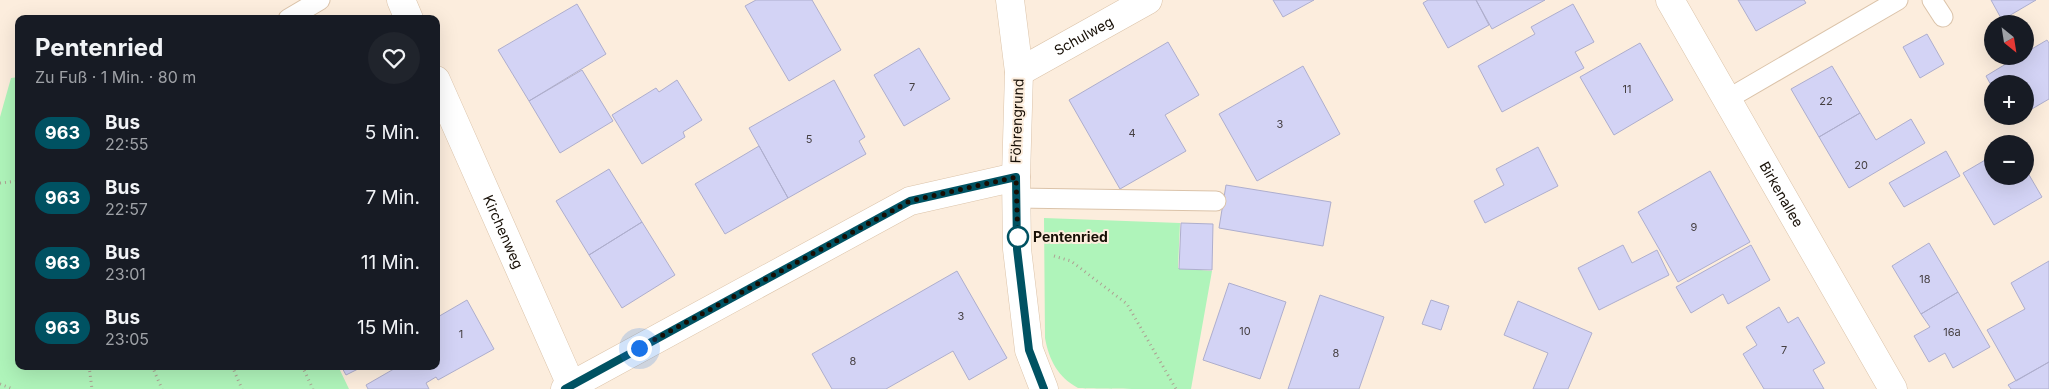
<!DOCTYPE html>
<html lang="de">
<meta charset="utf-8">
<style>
:root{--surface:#171b24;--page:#20242c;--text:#f1f3f6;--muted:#9ea1a6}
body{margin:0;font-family:Inter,sans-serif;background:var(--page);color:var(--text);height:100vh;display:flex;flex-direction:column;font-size:19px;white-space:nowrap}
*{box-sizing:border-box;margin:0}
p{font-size:16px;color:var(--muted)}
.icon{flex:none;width:28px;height:28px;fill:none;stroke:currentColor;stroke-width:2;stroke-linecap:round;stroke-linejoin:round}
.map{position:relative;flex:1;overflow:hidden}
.side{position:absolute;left:15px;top:15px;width:425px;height:355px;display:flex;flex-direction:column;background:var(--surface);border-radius:10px;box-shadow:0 5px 20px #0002}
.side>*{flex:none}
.badge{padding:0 10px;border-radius:16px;font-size:18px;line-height:32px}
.needle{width:32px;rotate:150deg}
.tools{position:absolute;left:1984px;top:15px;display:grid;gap:10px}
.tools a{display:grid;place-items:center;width:50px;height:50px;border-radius:50%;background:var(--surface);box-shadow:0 5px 20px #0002;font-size:25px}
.you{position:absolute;width:25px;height:25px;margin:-12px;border:4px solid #fff;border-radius:50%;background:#1a73e8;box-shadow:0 0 0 8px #1a73e833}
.map>.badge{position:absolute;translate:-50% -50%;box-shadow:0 0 0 2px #fff}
.round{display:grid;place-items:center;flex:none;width:52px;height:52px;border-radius:26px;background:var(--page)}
.head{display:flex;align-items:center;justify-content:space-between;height:85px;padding:0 20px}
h1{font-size:24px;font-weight:700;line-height:38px}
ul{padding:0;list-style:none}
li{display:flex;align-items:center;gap:15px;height:65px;padding:0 20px}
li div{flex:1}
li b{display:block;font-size:19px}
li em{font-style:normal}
li .badge{min-width:55px;font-weight:700;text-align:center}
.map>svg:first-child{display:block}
.green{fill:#aff4ba}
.building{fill:#d3d3f5;stroke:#aeaecd}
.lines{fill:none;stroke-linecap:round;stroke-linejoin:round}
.lane-casing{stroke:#dbc3a9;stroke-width:21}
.street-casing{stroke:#dbc3a9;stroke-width:29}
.path{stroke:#ada193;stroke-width:3;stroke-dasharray:1 4;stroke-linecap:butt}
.lane{stroke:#fff;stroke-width:19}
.street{stroke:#fff;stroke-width:28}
.line-casing{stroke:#fff;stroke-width:11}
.line{stroke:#005262;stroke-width:8}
.walk{stroke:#160e05;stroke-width:5;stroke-dasharray:0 9}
.stop-dot{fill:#fff;stroke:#005262;stroke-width:2.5}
.labels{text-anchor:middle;stroke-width:4;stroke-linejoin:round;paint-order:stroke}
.number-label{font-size:11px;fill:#453f41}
.street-label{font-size:14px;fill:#160e05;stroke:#fceddd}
.stop-label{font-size:14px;font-weight:bold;fill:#160e05;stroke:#fceddd;text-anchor:start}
</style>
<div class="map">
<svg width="2049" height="389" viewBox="0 0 2049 389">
<rect width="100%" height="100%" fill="#fceddd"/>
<path class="green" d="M 19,77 L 19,366 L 338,366 L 349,389 L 0,389 L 0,117 L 11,78 Z
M 1044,218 L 1180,223 L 1178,268 L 1212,271 L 1191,389 C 1177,389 1085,389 1078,388 C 1058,377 1049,360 1045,338 Z"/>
<path class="building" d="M 756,0 L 812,0 L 841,50 L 789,81 L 745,6 Z
M 1273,0 L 1314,0 L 1283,17 Z
M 1428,0 L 1476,0 L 1489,25 L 1448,48 L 1423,3 Z
M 1476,0 L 1545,0 L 1492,29 Z
M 1738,0 L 1804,0 L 1806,3 L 1756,31 Z
M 1991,0 L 2036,0 L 2002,20 Z
M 577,4 L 606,54 L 529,101 L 498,50 Z
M 1573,4 L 1594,42 L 1575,52 L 1584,68 L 1502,112 L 1478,66 L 1535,34 L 1531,27 Z
M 1927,34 L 1944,64 L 1920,78 L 1903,47 Z
M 2047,40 L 2049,43 L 2049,99 L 2025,113 L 2025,84 L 1992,84 L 1992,87 L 1986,76 L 2019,56 L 2025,56 L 2025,53 Z
M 1168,42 L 1199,95 L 1165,115 L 1186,151 L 1120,189 L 1069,100 Z
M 1640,43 L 1673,100 L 1614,135 L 1580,77 Z
M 919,48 L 950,99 L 904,126 L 874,75 Z
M 1303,66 L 1340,134 L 1257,181 L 1219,114 Z
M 1832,66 L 1860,113 L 1819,137 L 1791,89 Z
M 582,70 L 613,121 L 560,153 L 529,101 Z
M 677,80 L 702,120 L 683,132 L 685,137 L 642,164 L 612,115 L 656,88 L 659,92 Z
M 834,80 L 865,137 L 859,141 L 866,154 L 788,198 L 749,128 Z
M 1860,113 L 1876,140 L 1911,119 L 1925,143 L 1849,188 L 1819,137 Z
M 759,146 L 788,198 L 725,234 L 695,184 Z
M 1538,147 L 1558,186 L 1485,223 L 1474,201 L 1504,185 L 1496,169 Z
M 1946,151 L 1960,176 L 1904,207 L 1889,183 Z
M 1992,156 L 1992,176 L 2025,176 L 2025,168 L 2042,197 L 1994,225 L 1963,173 Z
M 609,169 L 642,222 L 589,255 L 556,201 Z
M 1710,171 L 1750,242 L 1678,282 L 1638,212 Z
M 1226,185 L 1331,202 L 1323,246 L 1219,228 Z
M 642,222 L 675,275 L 622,308 L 589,255 Z
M 1181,223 L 1213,224 L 1212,270 L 1179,269 Z
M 1929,243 L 1958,292 L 1921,314 L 1892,266 Z
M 1623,245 L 1632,263 L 1657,250 L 1669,275 L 1599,310 L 1578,268 Z
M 1751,245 L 1770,280 L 1728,304 L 1723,294 L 1691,313 L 1676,287 Z
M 2049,261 L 2049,362 L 2016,381 L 1987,330 L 2025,309 L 2011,283 Z
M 957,271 L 1007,358 L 969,380 L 953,351 L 886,389 L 832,389 L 812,354 Z
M 1229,283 L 1286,302 L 1260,379 L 1203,360 Z
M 1958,292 L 1990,347 L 1953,368 L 1945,353 L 1929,362 L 1914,336 L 1930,327 L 1921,314 Z
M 1320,295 L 1384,317 L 1359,389 L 1288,389 Z
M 467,300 L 494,349 L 438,380 L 436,377 L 426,383 L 429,389 L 368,389 L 366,385 L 399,366 L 436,366 L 436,318 Z
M 1431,300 L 1449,306 L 1441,330 L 1422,324 Z
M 1518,301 L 1592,333 L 1568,389 L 1533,389 L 1548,353 L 1504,335 Z
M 1779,307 L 1788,323 L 1798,317 L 1825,363 L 1813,370 L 1824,389 L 1764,389 L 1743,354 L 1757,345 L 1746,327 Z
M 2049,362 L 2049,389 L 2011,389 L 2008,385 Z
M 341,366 L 359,366 L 360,368 L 346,375 Z"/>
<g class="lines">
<g class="lane-casing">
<path id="lane" d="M 1932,0 L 1943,17
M 288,19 L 320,0
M 1726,100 L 1898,0
M 1016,198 L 1216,201"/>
</g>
<g class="street-casing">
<g id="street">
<path d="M 401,0 L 409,19"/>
<path d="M 1010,0 L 1019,72 L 1016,177 L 1017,249 L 1029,350 L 1044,389"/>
<path id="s1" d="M 1670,0 L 1893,389"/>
<path id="s2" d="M 1019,72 L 1148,0"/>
<path id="s3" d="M 436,80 L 571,385"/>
<path d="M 565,389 L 910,201 L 1016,177"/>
</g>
</g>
<path class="path" d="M 0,183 L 19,181
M 1054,256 L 1071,261 L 1127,304 L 1176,389
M 89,366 L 92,389
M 152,366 L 162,389
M 232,366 L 242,389
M 302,366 L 313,389
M 0,384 L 13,389"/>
<use href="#lane" class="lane"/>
<use href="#street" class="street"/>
</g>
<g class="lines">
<g class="line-casing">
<path id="line" d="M 565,389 L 910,201 L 1016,177 L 1017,249 L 1029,350 L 1044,389"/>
</g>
<use href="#line" class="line"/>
<path class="walk" d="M 639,348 L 910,201 L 1016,177 L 1018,243 L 1018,237"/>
</g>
<circle class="stop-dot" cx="1018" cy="237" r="10"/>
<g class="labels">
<g class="number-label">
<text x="912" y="91">7</text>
<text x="1627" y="93">11</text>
<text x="1826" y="105">22</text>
<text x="1280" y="128">3</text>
<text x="1132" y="137">4</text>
<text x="809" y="143">5</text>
<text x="1861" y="169">20</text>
<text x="1694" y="231">9</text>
<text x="1925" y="283">18</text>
<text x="961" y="320">3</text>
<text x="1245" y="335">10</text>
<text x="1952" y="336">16a</text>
<text x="461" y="338">1</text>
<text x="1784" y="354">7</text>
<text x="1336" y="357">8</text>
<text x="853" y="365">8</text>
</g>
<g class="street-label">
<text dy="5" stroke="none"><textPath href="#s2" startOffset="74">Schulweg</textPath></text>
<text transform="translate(1017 121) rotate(-88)" y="5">Föhrengrund</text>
<text dy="5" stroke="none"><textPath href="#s1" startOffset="224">Birkenallee</textPath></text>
<text dy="5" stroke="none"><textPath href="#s3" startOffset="166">Kirchenweg</textPath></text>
</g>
<g class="stop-label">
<text x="1033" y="242">Pentenried</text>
</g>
</g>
</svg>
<div class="tools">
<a><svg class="needle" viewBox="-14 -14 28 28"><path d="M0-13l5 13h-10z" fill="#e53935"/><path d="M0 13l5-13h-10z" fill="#9ea1a6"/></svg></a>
<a>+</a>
<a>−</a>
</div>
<div class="you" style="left:639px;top:348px"></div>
<section class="side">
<div class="head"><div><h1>Pentenried</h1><p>Zu Fuß · 1 Min. · 80 m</p></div><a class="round"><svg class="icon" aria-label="heart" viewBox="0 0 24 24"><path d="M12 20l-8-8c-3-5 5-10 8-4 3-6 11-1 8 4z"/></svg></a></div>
<ul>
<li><span class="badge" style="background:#005262;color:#fff">963</span><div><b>Bus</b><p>22:55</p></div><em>5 Min.</em></li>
<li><span class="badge" style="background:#005262;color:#fff">963</span><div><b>Bus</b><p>22:57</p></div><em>7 Min.</em></li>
<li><span class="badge" style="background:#005262;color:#fff">963</span><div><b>Bus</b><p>23:01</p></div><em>11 Min.</em></li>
<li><span class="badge" style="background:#005262;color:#fff">963</span><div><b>Bus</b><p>23:05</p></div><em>15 Min.</em></li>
</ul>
</section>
</div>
